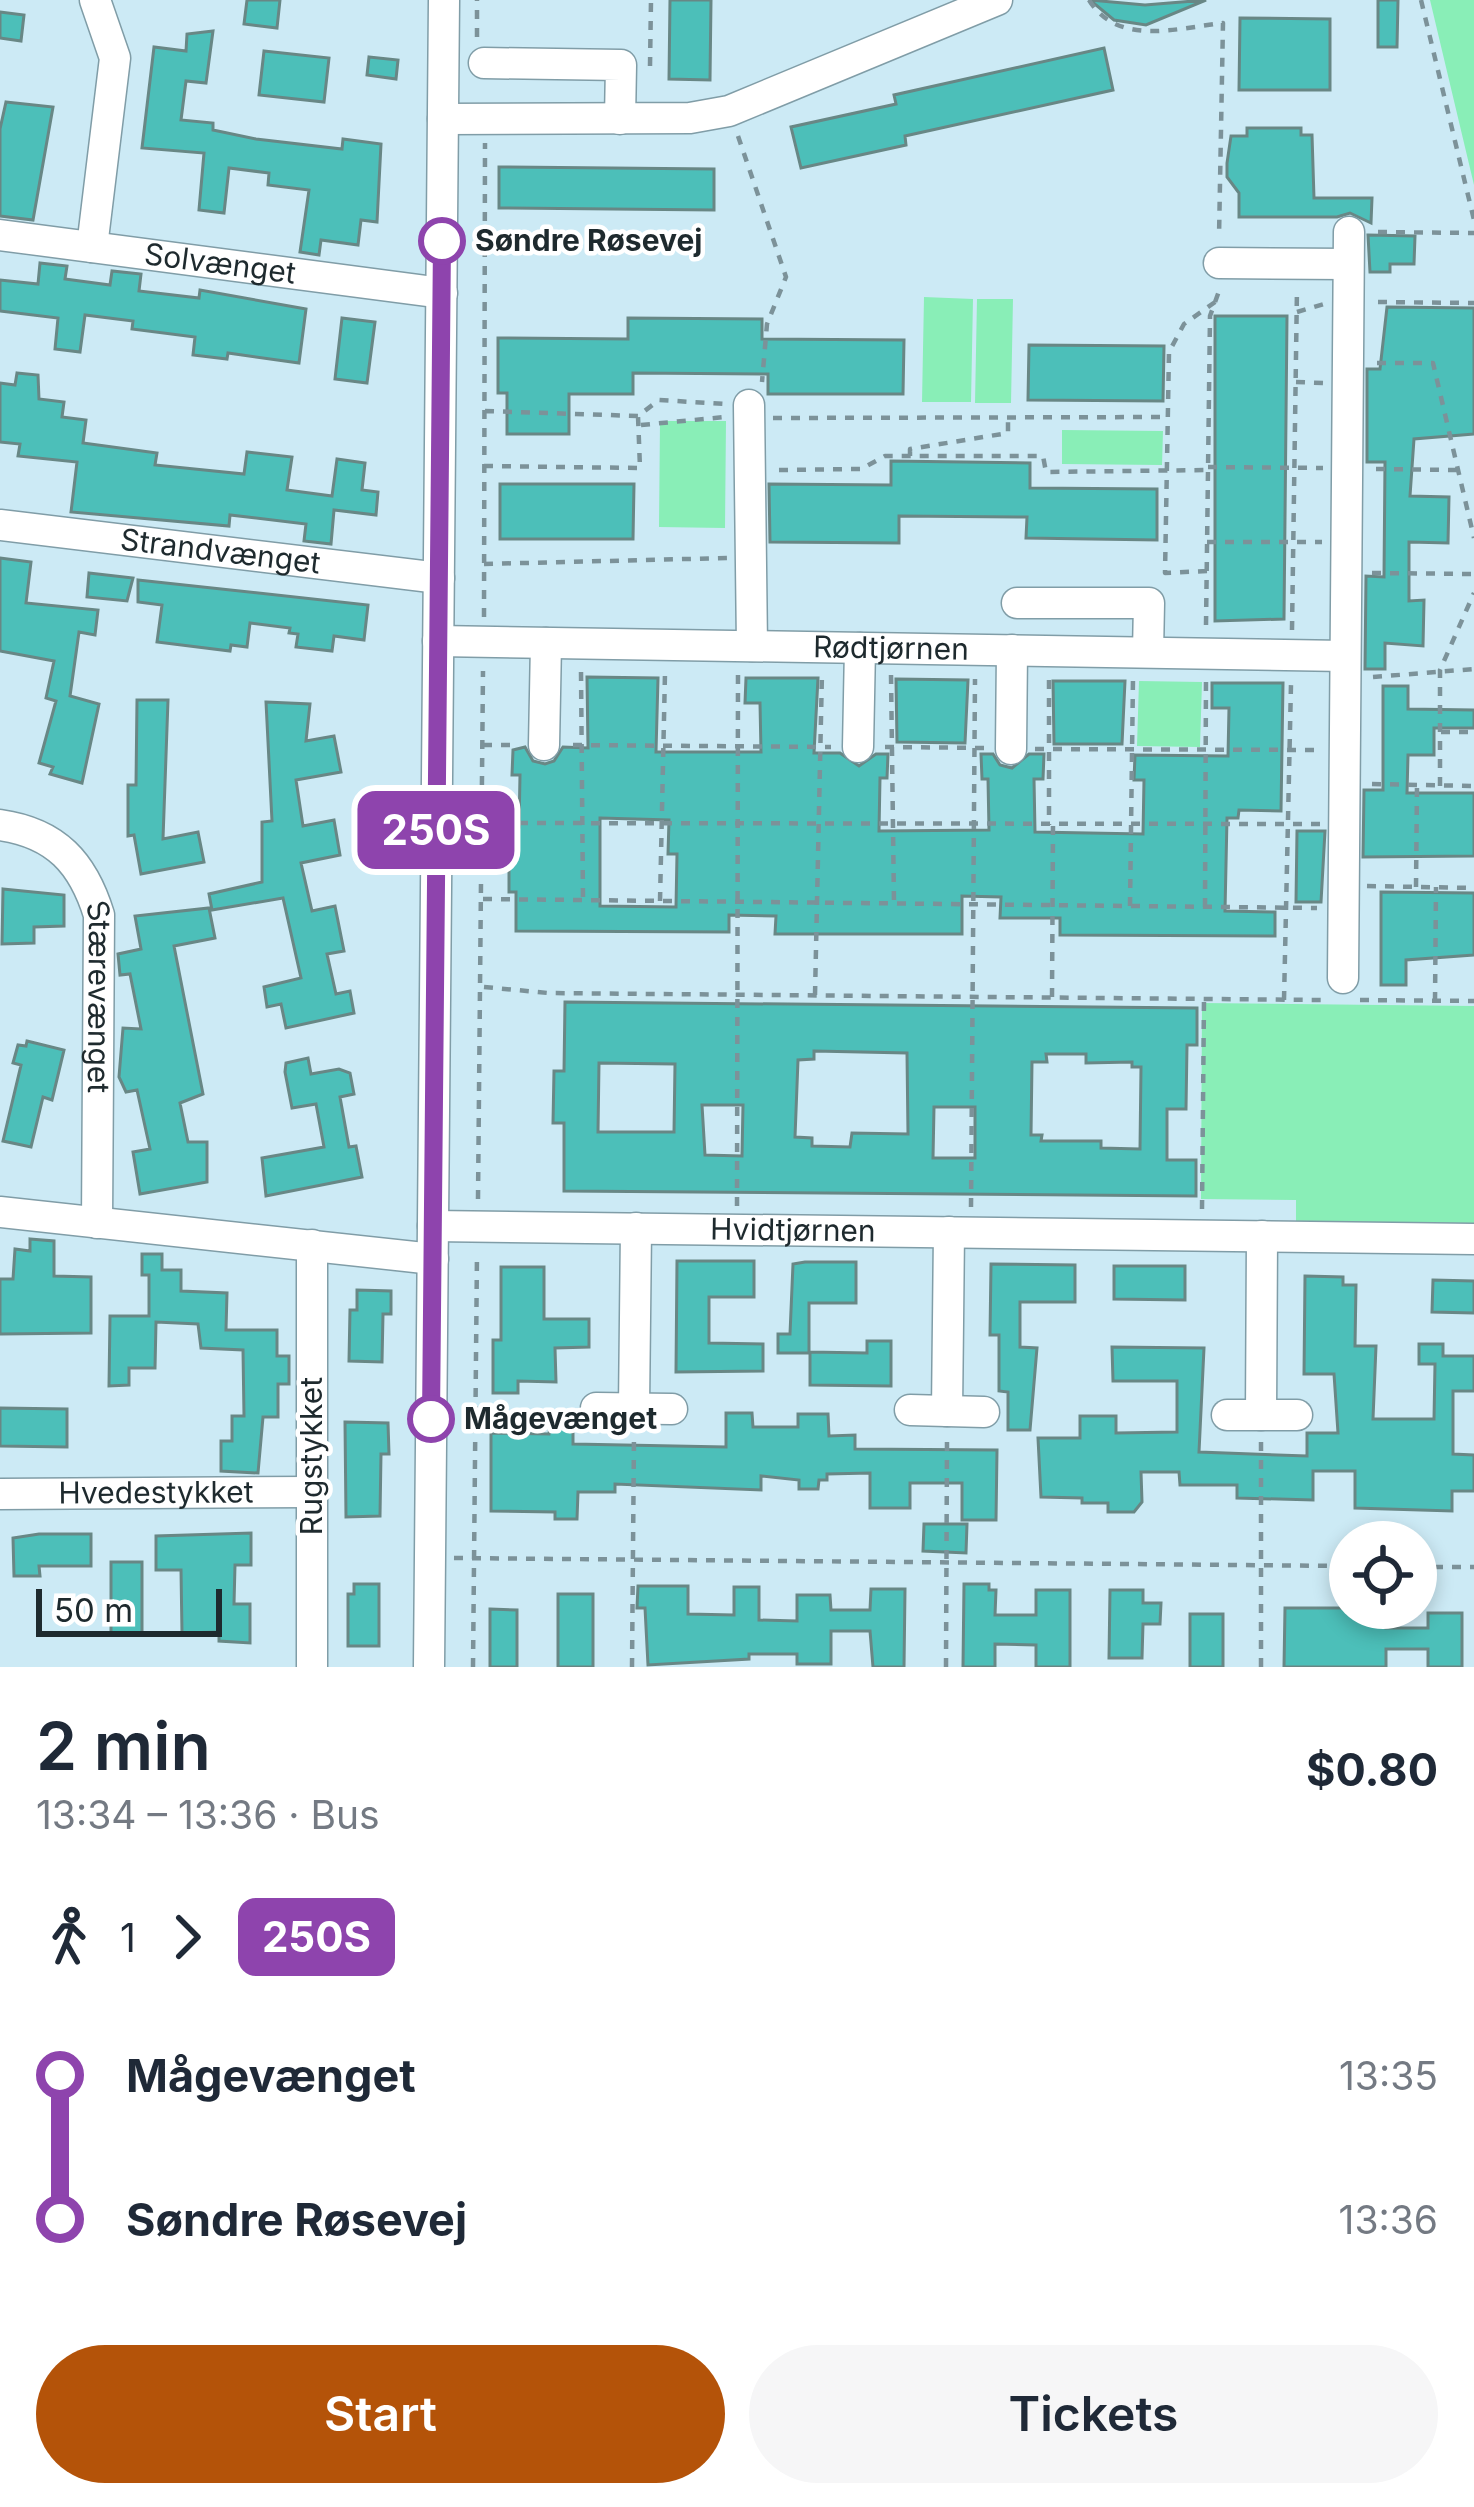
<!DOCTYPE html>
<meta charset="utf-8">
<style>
:root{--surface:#fff;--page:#f6f6f7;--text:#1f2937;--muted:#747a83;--accent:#b45309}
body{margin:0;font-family:Inter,sans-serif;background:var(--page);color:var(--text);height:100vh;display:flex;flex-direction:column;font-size:45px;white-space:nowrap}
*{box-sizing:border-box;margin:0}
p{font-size:39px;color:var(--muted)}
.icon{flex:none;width:66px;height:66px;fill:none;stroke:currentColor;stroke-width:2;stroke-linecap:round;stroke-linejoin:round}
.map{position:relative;height:1667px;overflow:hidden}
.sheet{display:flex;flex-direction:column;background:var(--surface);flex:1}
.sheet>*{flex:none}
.badge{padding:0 24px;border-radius:18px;font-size:42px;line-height:78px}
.buttons{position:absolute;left:1329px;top:1521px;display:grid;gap:24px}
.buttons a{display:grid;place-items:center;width:108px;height:108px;border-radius:50%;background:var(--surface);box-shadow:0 6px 18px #0003;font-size:60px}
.scale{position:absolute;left:36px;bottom:30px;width:186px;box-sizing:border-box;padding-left:12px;border:6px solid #1e2a2e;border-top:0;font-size:33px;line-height:42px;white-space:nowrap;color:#1e2a2e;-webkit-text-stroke:9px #fff;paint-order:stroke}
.map>.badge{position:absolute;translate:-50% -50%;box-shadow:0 0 0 6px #fff}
.legs{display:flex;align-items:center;gap:18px;height:132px;padding:0 36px;font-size:39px}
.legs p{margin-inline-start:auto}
.summary{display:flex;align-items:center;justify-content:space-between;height:204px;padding:0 36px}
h1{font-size:66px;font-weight:600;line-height:90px}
.action{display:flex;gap:24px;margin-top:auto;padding:24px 36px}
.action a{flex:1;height:138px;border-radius:72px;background:var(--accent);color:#fff;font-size:48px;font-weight:600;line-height:138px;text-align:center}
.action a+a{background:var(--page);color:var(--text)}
ul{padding:0 36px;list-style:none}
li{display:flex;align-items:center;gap:42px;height:144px;font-size:45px}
li i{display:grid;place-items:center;width:18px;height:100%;margin:0 15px;background:currentColor}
li i::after{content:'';width:30px;height:30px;margin:-15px;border:9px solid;border-radius:50%;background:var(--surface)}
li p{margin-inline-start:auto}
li:first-child i{background:linear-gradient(#0000 50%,currentColor 0)}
li:last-child i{background:linear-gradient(currentColor 50%,#0000 0)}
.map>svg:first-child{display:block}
.green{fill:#89eeb7}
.building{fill:#4cbfb9;stroke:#688785;stroke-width:3;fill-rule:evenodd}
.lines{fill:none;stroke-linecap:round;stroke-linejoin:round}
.minor-casing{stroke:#809da7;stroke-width:33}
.path{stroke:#7c9299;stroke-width:4.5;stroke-dasharray:9 9;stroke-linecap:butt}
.minor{stroke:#fff;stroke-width:30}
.line-1-casing{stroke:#fff;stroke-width:27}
.line-1{stroke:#8e44ad;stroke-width:18}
.stop-1-dot{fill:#fff;stroke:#8e44ad;stroke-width:6}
.labels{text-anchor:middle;stroke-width:9;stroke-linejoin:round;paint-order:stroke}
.stop-label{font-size:30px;font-weight:bold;fill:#1e2a2e;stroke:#fff;text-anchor:start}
.street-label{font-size:30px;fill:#1e2a2e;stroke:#fff}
</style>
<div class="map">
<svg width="1474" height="1667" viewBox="0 0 1474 1667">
<rect width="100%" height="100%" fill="#cceaf5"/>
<path class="green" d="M 1430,0 L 1474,0 L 1474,185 Z
M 924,297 L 973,299 L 971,402 L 922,402 Z
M 977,299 L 1013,299 L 1011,403 L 975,403 Z
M 660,421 L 726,421 L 725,528 L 659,527 Z
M 1062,430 L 1163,431 L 1162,465 L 1062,464 Z
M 1139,681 L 1202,682 L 1200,747 L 1137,746 Z
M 1202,1003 L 1474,1006 L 1474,1224 L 1296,1222 L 1296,1200 L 1201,1199 Z"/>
<path class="building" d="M 247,0 L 280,0 L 277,28 L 244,24 Z
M 670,0 L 711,0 L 710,80 L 669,79 Z
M 1090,0 L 1145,5 L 1206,0 L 1146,25 L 1114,20 Z
M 1378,0 L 1398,0 L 1397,47 L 1378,47 Z
M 0,12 L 24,15 L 21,41 L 0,38 Z
M 1240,18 L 1330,19 L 1330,90 L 1239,90 Z
M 213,31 L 206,83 L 186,81 L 181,120 L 213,123 L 213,130 L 256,139 L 342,149 L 343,139 L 381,144 L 377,222 L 361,220 L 358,245 L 321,240 L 319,255 L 300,252 L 309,190 L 268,185 L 269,173 L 229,168 L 224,213 L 199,210 L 204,153 L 142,148 L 154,47 L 186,51 L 187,34 Z
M 1104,48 L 1113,90 L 905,136 L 906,145 L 801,168 L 791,127 L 896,104 L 894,95 Z
M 264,51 L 329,58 L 324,102 L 259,95 Z
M 369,57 L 398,60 L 396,79 L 367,75 Z
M 6,102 L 53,107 L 33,220 L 0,216 L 0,129 Z
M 1247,128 L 1301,128 L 1301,135 L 1312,135 L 1314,198 L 1372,198 L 1371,223 L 1350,213 L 1337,217 L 1239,217 L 1239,193 L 1227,177 L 1227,163 L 1231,136 L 1247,136 Z
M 499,167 L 714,169 L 714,210 L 499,208 Z
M 1368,235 L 1415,236 L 1414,264 L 1390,264 L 1390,272 L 1370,272 Z
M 40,263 L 67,266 L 65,279 L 110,285 L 112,271 L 141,274 L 139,291 L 199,298 L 200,290 L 306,309 L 299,363 L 228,353 L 227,359 L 193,355 L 195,337 L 132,329 L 133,321 L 85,315 L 80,352 L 55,349 L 58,318 L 0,311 L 0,280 L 38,284 Z
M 1387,307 L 1474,308 L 1474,434 L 1414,439 L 1410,496 L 1449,497 L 1448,543 L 1409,542 L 1409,601 L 1424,600 L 1423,646 L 1385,643 L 1385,669 L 1365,669 L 1366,576 L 1384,577 L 1385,462 L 1367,462 L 1367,369 L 1380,369 Z
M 1215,316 L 1287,316 L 1284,619 L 1215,621 Z
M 342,318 L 375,322 L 367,383 L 335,379 Z
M 628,318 L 762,319 L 762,339 L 904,340 L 903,394 L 768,394 L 768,374 L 633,373 L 633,394 L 569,394 L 569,434 L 507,434 L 507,393 L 498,393 L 498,338 L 628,339 Z
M 1029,345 L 1164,346 L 1163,401 L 1028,400 Z
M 17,373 L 38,375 L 39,399 L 64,402 L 62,417 L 86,420 L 83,443 L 157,453 L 155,465 L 244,474 L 247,452 L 292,457 L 287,490 L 332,496 L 337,459 L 365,463 L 362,490 L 378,492 L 376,515 L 334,510 L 331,544 L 304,541 L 306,524 L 230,515 L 229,526 L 71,512 L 77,462 L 18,456 L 20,444 L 0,442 L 0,383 L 15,385 Z
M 891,461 L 1030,463 L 1030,488 L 1157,489 L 1157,540 L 1026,538 L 1027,517 L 899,516 L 899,543 L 770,542 L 769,484 L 891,485 Z
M 500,484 L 634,484 L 633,539 L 500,539 Z
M 0,558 L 31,562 L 26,603 L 98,610 L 95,635 L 79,632 L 70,696 L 99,704 L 82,783 L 50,774 L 53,767 L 39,763 L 56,701 L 46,698 L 54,661 L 0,651 Z
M 89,573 L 133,578 L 127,601 L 87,597 Z
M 138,580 L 368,605 L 364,640 L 334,636 L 332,651 L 296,647 L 298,634 L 289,633 L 290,628 L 250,623 L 247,647 L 231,645 L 230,651 L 157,642 L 162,605 L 138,602 Z
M 587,677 L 658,678 L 656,752 L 761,752 L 760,703 L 745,703 L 746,678 L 818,678 L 814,753 L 840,753 L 859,766 L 876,754 L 888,754 L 887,778 L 880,778 L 879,831 L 989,830 L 988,779 L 982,779 L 981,754 L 993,754 L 1000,765 L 1012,768 L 1029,754 L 1044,754 L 1043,779 L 1034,779 L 1035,832 L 1143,834 L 1144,780 L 1134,780 L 1135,755 L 1228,756 L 1229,708 L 1212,708 L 1212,683 L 1283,683 L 1281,811 L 1239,810 L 1238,818 L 1227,818 L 1225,911 L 1275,912 L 1275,936 L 1060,935 L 1060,918 L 1000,918 L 1001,897 L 962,896 L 962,934 L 775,934 L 776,916 L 729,915 L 729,932 L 516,931 L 516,892 L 509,892 L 509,827 L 519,827 L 520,775 L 512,775 L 513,750 L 525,747 L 533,761 L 545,764 L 554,761 L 563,747 L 588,748 ZM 600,818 L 669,820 L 668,854 L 677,854 L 676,907 L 600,906 Z
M 896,679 L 968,680 L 965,743 L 897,742 Z
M 1053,681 L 1125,681 L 1122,744 L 1054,744 Z
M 1383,686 L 1408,686 L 1408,709 L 1474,710 L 1474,728 L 1434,728 L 1434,755 L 1408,755 L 1407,793 L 1474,793 L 1474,856 L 1363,857 L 1364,790 L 1383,790 Z
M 137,700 L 168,700 L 163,839 L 198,832 L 204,862 L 141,874 L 134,835 L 128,836 L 128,785 L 136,785 Z
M 266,702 L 310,704 L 306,741 L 334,736 L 341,772 L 296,780 L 303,826 L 334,820 L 340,855 L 301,863 L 312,911 L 335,906 L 344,951 L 327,954 L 336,994 L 350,991 L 354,1013 L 286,1028 L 281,1004 L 267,1007 L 264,987 L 301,978 L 283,898 L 212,910 L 209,894 L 262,882 L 262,822 L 272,821 Z
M 1297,831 L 1325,831 L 1321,902 L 1296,902 Z
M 3,889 L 64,895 L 64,926 L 34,927 L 34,943 L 2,944 Z
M 1381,892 L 1474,893 L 1474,955 L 1406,960 L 1406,985 L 1381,985 Z
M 209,908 L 215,938 L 174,946 L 203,1094 L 180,1103 L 188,1142 L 207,1142 L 207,1182 L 140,1194 L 133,1152 L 150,1149 L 137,1090 L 126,1092 L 119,1077 L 123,1028 L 141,1029 L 130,974 L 120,975 L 118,954 L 141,949 L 135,916 Z
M 565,1002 L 1197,1008 L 1197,1045 L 1187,1045 L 1186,1109 L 1167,1109 L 1167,1160 L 1196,1160 L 1196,1196 L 564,1191 L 564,1123 L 553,1123 L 554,1071 L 564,1071 ZM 814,1051 L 907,1053 L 908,1134 L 852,1133 L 850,1147 L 812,1146 L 812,1138 L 795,1137 L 798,1060 L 814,1059 ZM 1046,1054 L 1086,1054 L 1086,1063 L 1132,1062 L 1132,1067 L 1141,1067 L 1140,1149 L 1101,1148 L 1101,1141 L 1041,1141 L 1042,1135 L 1031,1135 L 1032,1062 L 1047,1062 ZM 599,1063 L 675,1064 L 674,1132 L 598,1132 ZM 702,1105 L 743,1105 L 742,1156 L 705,1155 ZM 934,1107 L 975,1107 L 975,1158 L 933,1158 Z
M 27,1041 L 64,1050 L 52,1100 L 43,1097 L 31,1147 L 3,1141 L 21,1065 L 13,1063 L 18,1045 L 26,1046 Z
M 308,1058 L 311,1074 L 339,1069 L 350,1073 L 354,1094 L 340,1097 L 349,1147 L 356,1146 L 362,1177 L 266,1196 L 262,1158 L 324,1147 L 316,1104 L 292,1108 L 285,1072 L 286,1063 Z
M 30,1239 L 54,1241 L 54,1276 L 91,1277 L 91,1333 L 0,1334 L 0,1279 L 13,1279 L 15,1249 L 30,1251 Z
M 142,1254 L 162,1254 L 162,1270 L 181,1270 L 181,1291 L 227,1293 L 226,1330 L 277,1330 L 277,1356 L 289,1356 L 289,1384 L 278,1384 L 278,1417 L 263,1417 L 258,1473 L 221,1471 L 221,1441 L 232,1441 L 232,1416 L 244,1416 L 243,1350 L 201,1348 L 198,1324 L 156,1322 L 155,1368 L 129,1368 L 129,1385 L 109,1386 L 110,1316 L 149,1316 L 149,1275 L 142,1275 Z
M 677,1261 L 754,1261 L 754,1297 L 709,1297 L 709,1343 L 763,1344 L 763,1371 L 676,1372 Z
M 805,1262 L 856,1262 L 856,1303 L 809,1303 L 809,1353 L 778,1353 L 778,1334 L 790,1334 L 793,1264 Z
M 991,1264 L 1075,1265 L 1075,1302 L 1020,1302 L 1020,1347 L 1037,1348 L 1030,1430 L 1008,1430 L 1008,1392 L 999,1391 L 999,1335 L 990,1335 Z
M 1114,1266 L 1185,1266 L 1185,1300 L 1114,1299 Z
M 501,1267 L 544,1267 L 544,1319 L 589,1319 L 589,1347 L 555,1348 L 556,1382 L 518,1381 L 518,1393 L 493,1393 L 493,1340 L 501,1340 Z
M 1305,1276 L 1343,1277 L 1343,1285 L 1356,1285 L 1355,1346 L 1376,1346 L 1373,1419 L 1434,1419 L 1435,1364 L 1419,1364 L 1419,1344 L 1443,1344 L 1443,1356 L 1474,1356 L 1474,1391 L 1453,1391 L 1453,1454 L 1474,1455 L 1474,1491 L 1452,1491 L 1452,1511 L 1355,1508 L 1355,1471 L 1313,1471 L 1313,1500 L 1237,1498 L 1237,1485 L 1180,1485 L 1179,1472 L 1141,1472 L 1142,1502 L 1134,1512 L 1108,1512 L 1108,1503 L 1082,1503 L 1082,1498 L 1041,1497 L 1038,1438 L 1080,1438 L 1080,1416 L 1116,1416 L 1116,1433 L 1177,1432 L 1177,1381 L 1113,1381 L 1112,1347 L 1204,1348 L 1199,1452 L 1307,1456 L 1307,1433 L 1338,1433 L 1334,1374 L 1304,1374 Z
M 1433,1280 L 1474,1281 L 1474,1313 L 1432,1312 Z
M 357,1290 L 391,1291 L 391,1314 L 383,1314 L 382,1362 L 349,1361 L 350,1310 L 357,1310 Z
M 867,1341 L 891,1341 L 891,1386 L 810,1385 L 810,1352 L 867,1353 Z
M 0,1408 L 67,1409 L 67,1447 L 0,1446 Z
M 726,1413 L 752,1413 L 753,1427 L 798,1427 L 798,1414 L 828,1414 L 829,1436 L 855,1435 L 855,1449 L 997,1450 L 996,1520 L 962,1520 L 962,1483 L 910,1483 L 910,1508 L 870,1508 L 870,1473 L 827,1474 L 827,1480 L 819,1480 L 818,1489 L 799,1489 L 799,1480 L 761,1476 L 761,1490 L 615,1484 L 615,1492 L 578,1492 L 577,1519 L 555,1519 L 555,1512 L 491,1511 L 491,1433 L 549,1434 L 550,1426 L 573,1426 L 573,1444 L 726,1447 Z
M 345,1422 L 388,1423 L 389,1454 L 381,1454 L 380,1516 L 346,1517 Z
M 924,1524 L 967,1524 L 966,1553 L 923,1551 Z
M 251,1533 L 251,1565 L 235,1565 L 234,1604 L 250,1604 L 250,1643 L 219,1641 L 219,1632 L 182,1633 L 181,1570 L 156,1570 L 156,1536 Z
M 39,1534 L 91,1534 L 91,1566 L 39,1566 L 40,1576 L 14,1576 L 13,1538 Z
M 111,1562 L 142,1562 L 142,1635 L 111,1635 Z
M 354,1584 L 379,1584 L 379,1646 L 348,1646 L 348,1594 L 354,1594 Z
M 964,1584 L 989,1584 L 989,1590 L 996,1590 L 995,1615 L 1036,1615 L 1036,1590 L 1070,1590 L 1070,1667 L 1036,1667 L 1036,1645 L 995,1644 L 995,1667 L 963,1667 Z
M 638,1586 L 688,1586 L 688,1614 L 734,1615 L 734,1587 L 759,1587 L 759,1620 L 797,1621 L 797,1595 L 830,1595 L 831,1610 L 870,1610 L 871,1589 L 905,1589 L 904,1667 L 873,1667 L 870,1631 L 831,1631 L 831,1664 L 797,1664 L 797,1654 L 749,1654 L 749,1659 L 648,1665 L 645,1608 L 637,1608 Z
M 1110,1590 L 1143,1590 L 1143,1603 L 1161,1603 L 1160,1624 L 1143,1624 L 1142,1658 L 1109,1658 Z
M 558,1594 L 593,1594 L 593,1667 L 558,1667 Z
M 1285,1608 L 1386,1608 L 1386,1628 L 1428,1628 L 1428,1613 L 1462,1613 L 1462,1667 L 1428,1667 L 1428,1649 L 1386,1649 L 1386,1667 L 1284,1667 Z
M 490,1609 L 517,1610 L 517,1667 L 490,1667 Z
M 1190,1614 L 1223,1614 L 1223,1667 L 1190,1667 Z"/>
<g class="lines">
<g class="minor-casing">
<g id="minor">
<path d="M 484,63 L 621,65 L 620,119"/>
<path d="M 443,119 L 690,118 L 729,111 L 997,0"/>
<path id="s1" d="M 0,235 L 442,293"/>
<path d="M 92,247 L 115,58 L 95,0"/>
<path d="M 1219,263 L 1348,264"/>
<path d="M 749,405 L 752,646"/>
<path id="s2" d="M 0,525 L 439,578"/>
<path d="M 1017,603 L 1149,603 L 1148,652"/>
<path id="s3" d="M 438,641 L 1345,656"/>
<path d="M 544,745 L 546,643"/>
<path d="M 858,747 L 860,648"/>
<path d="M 1011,749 L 1012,650"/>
<path id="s4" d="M 0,825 C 56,833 83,863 99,915 L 97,1223"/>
<path d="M 1343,978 L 1349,232"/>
<path d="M 0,1212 L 433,1259"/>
<path id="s5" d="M 433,1226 L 1474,1239"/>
<path d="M 312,1245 L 312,1667"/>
<path d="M 596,1408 L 672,1409"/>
<path d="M 634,1408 L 636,1228"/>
<path d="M 910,1410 L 984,1412"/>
<path d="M 947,1411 L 949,1232"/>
<path d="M 1227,1415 L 1297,1415"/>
<path d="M 1261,1415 L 1262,1236"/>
<path id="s6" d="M 0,1494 L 312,1492"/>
<path d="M 429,1667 L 444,0"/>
</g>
</g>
<path class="path" d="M 1089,0 C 1118,47 1177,28 1223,23 L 1219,237
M 1421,0 L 1474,220
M 477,37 L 477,0
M 650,66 L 651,0
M 738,136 L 786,277 L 767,324 L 762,382
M 1378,232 L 1474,233
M 1378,302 L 1474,303
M 1297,312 L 1324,304
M 1377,363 L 1433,363 L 1474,538
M 1296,382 L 1323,383
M 485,411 L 638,416 L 659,400 L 725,404
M 773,418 L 1168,417
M 641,425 L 725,417
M 910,456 L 910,449 L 1008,433 L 1008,415
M 484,466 L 640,468 L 638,416
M 1208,467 L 1323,468
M 1376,469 L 1458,470
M 779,470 L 861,469 L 885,456 L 1043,456 L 1046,472 L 1208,470
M 1207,542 L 1322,542
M 484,564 L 727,558
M 1207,571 L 1165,573 L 1169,352 L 1184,324 L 1218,300
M 1372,573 L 1474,574
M 484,617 L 485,143
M 1206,625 L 1210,316 L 1219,291
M 1292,630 L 1297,288
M 581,672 L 583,900
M 891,675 L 894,904
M 1373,677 L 1474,669
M 1049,680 L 1049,825
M 1441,732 L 1474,732
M 483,745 L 519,745
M 573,745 L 831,747
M 885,747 L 987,748
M 1035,749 L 1317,750
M 1372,784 L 1474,786
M 1440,786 L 1440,670 L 1474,593
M 483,823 L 1321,824
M 1367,886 L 1474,888
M 1416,887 L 1417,785
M 483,899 L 1317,908
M 660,901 L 665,673
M 1130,906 L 1133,678
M 1205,907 L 1206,679
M 484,987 L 548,993 L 1324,1000
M 815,995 L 822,672
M 1052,997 L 1053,826
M 1284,1000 L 1291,684
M 1360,1000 L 1474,1001
M 1435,1001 L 1436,887
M 478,1199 L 483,671
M 737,1206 L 738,671
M 971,1207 L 975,679
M 1202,1209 L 1204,999
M 454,1558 L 1350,1566
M 1416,1567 L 1474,1567
M 473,1667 L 477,1253
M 632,1667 L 634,1433
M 946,1667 L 947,1439
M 1261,1667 L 1261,1439"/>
<use href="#minor" class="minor"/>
</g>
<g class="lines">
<g class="line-1-casing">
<path id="line-1" d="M 431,1419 L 442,241"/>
</g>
<use href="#line-1" class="line-1"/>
</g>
<g class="stop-1-dot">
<circle cx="442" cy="241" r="21"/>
<circle cx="431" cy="1419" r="21"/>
</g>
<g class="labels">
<g class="stop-label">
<text x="475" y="251">Søndre Røsevej</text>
<text x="464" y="1429">Mågevænget</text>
</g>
<g class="street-label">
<text dy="10" stroke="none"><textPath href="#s1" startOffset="222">Solvænget</textPath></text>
<text dy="10" stroke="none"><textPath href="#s2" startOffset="222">Strandvænget</textPath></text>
<text dy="10" stroke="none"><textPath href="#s3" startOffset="453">Rødtjørnen</textPath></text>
<text dy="10" stroke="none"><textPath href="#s4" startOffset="225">Stærevænget</textPath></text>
<text dy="10" stroke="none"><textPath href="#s5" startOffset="360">Hvidtjørnen</textPath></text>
<text transform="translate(312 1456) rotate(-90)" y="10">Rugstykket</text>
<text dy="10" stroke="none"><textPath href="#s6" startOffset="156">Hvedestykket</textPath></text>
</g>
</g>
</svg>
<div class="buttons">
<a><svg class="icon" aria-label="locate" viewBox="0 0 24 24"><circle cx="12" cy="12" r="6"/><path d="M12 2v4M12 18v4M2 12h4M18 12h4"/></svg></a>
</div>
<div class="scale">50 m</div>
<b class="badge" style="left:436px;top:830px;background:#8e44ad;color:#fff">250S</b>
</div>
<section class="sheet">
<div class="summary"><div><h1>2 min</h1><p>13:34 – 13:36 · Bus</p></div><b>$0.80</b></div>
<div class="legs"><svg class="icon" aria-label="walk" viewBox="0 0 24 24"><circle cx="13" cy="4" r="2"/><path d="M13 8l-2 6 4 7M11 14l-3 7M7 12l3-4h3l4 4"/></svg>1<svg class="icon" aria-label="forward" viewBox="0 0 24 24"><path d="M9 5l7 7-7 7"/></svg><b class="badge" style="background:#8e44ad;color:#fff">250S</b></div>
<ul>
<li><i style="color:#8e44ad"></i><b>Mågevænget</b><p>13:35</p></li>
<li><i style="color:#8e44ad"></i><b>Søndre Røsevej</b><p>13:36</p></li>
</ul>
<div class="action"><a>Start</a><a>Tickets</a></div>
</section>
